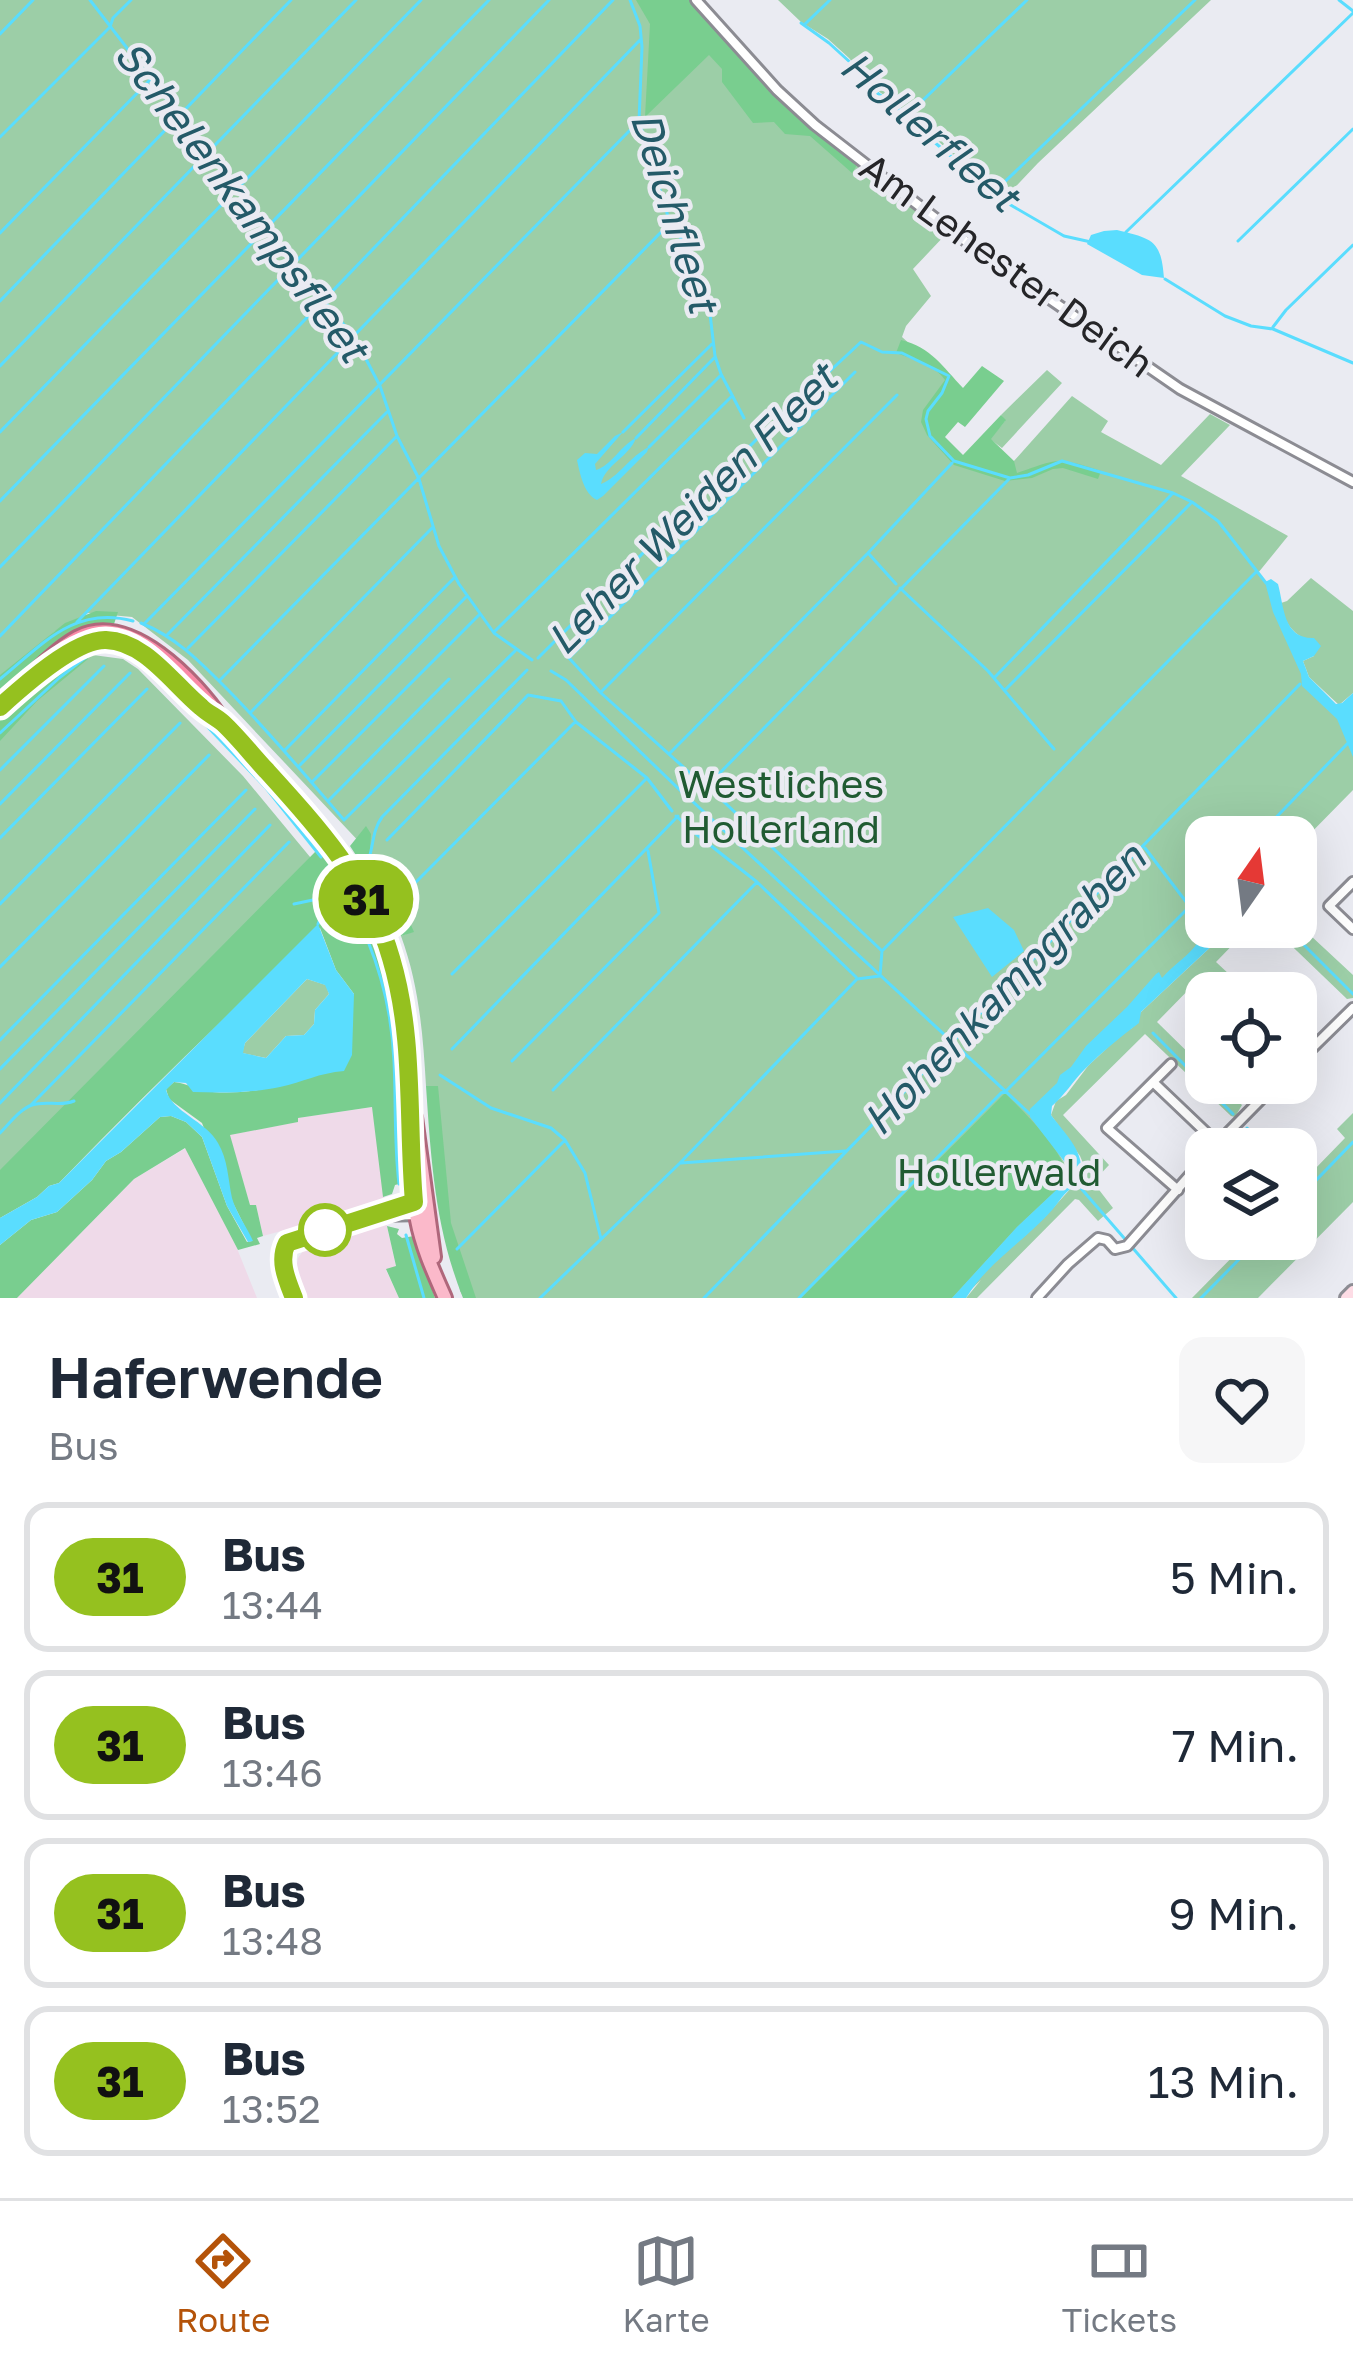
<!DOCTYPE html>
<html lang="de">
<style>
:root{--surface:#fff;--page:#f6f6f7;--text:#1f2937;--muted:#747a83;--line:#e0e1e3;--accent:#b45309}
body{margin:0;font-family:"Golos Text",sans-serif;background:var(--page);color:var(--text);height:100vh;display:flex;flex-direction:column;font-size:45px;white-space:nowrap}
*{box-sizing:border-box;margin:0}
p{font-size:39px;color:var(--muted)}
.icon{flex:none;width:66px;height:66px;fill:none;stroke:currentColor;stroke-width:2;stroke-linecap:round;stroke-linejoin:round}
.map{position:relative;height:1298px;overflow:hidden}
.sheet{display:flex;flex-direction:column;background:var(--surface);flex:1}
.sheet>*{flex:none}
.badge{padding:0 24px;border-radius:39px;font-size:42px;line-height:78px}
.needle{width:78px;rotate:14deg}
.tools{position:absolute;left:1185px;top:816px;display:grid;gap:24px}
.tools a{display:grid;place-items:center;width:132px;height:132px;border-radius:24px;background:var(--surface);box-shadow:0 12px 48px #0002;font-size:60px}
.map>.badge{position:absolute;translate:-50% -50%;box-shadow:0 0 0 6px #fff}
.round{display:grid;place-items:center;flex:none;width:126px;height:126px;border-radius:24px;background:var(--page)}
.headline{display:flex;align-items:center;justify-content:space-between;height:204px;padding:0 48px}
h1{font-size:57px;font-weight:600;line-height:90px}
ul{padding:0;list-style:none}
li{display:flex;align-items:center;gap:36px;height:150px;margin:0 24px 18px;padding:0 24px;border:6px solid var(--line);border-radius:24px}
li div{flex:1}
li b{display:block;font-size:45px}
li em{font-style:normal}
li .badge{min-width:132px;font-weight:700;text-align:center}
.tabs{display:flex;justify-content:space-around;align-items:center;height:168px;border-top:3px solid var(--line);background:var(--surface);font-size:33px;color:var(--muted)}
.tabs a{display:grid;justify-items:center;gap:6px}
.tabs .on{color:var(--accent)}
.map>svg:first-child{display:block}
.commercial{fill:#efdae9}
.green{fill:#9ccea7}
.forest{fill:#79ce8f}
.water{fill:#5addfe;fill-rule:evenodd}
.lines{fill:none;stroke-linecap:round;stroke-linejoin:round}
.stream{stroke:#5addfe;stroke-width:3}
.street-casing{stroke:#8c8c93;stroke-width:14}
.secondary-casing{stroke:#8c8c93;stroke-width:16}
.primary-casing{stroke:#af677b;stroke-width:18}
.highway-casing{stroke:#af677b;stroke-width:21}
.street{stroke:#fff;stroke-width:8}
.secondary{stroke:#fddce5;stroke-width:10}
.primary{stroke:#fbb9ca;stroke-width:12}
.highway{stroke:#f98aa7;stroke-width:15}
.line-casing{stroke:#fff;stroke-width:27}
.line{stroke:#95c11f;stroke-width:18}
.stop-dot{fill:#fff;stroke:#95c11f;stroke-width:6}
.labels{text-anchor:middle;stroke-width:9;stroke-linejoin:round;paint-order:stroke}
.street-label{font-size:39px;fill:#252528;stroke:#eaebf2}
.park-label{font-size:39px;fill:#205b32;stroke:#eaebf2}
.water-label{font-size:42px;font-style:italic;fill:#245a68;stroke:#eaebf2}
</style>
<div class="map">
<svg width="1353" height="1298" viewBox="0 0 1353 1298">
<rect width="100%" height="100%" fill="#eaebf2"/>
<path class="commercial" d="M 373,1107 L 387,1226 L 396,1267 L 386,1270 L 399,1298 L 307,1298 L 296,1269 L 298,1258 L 305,1248 L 296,1227 L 263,1236 L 256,1205 L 250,1205 L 229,1135 L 297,1122 L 297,1118 Z
M 186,1148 L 236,1246 L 257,1298 L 17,1298 L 134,1179 Z"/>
<path class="green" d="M 0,0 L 688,0 L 770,93 L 810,127 L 947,233 L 913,269 L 931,296 L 906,326 L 902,337 L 962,391 L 932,429 L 962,457 L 1013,462 L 1072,396 L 1108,421 L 1101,432 L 1161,465 L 1210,414 L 1230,425 L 1181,476 L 1288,536 L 1258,573 L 1269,587 L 1307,686 L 1338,713 L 1353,738 L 1353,790 L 1296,848 L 1296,837 L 1206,837 L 1206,927 L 1218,927 L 1035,1113 L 1075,1181 L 1020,1239 L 1053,1208 L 1072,1187 L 1080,1184 L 1083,1163 L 1080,1156 L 1051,1115 L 1056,1101 L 1066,1095 L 1088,1066 L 1123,1033 L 1132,1028 L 1141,1012 L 1232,927 L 1250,927 L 1216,962 L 1230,975 L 1217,989 L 1202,976 L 1157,1022 L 1206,1070 L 1206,1083 L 1219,1083 L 1242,1105 L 1235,1117 L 1231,1116 L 1145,1034 L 1063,1115 L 1109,1165 L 1093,1182 L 1113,1208 L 1098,1221 L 1079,1200 L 1075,1199 L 977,1298 L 966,1298 L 981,1280 L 962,1298 L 464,1298 L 460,1291 L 431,1087 L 426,1086 C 423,1034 419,985 401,936 L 406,934 L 364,847 L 188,660 L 132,617 L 88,613 L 54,632 L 0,679 Z
M 778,0 L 1211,0 L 1038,163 L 1000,203 L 987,193 L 990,189 L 910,115 L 873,87 L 849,58 L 828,39 L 801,22 Z
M 1047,370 L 1062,383 L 1002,448 L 990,439 L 1005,421 L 1001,415 Z
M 1311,578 L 1353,611 L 1353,693 L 1339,705 L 1309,677 L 1303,661 L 1314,656 L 1308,640 C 1293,635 1282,619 1281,603 L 1287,601 Z
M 91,650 L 93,655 L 123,659 L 138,669 L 243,776 L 315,863 L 0,1189 L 0,729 L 59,673 Z
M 1296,922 L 1353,975 L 1353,998 L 1347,999 L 1272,927 L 1296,927 Z
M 307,979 L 326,985 L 329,994 L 315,1010 L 314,1024 L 304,1035 L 286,1036 L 266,1058 L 242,1053 L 245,1043 Z
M 1353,1113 L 1353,1202 L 1258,1298 L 1192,1298 L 1250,1239 L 1296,1239 L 1296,1189 L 1299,1186 L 1296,1183 L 1296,1158 L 1312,1172 L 1345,1138 L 1337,1129 Z"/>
<path class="forest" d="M 636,0 L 691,0 L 774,95 L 857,165 L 852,173 L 810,136 L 785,134 L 774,122 L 753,123 L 722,82 L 722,69 L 709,55 L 645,117 L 650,24 Z
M 901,340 C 931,347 943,367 963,388 L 982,366 L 1004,381 L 965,427 L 958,422 L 945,437 L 963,455 L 1001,415 L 1006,420 L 991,439 L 1014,461 L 1017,473 C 1061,458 1056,457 1101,471 L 1098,479 L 1063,468 L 1053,469 L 1032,478 L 1005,481 L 954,465 L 927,435 L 921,422 L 923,410 L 945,380 C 935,365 913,359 896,353 Z
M 96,611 L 118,612 L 113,627 L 103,627 L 0,698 L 0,675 L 65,623 Z
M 86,650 L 88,659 L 37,701 L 0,741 L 0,713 L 57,668 Z
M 289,808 C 326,854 364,901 383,958 C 406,1028 402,1109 406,1182 L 395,1185 L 392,1194 L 383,1197 L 372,1107 L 298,1118 L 298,1122 L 230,1135 L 250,1205 L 256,1205 L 263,1236 L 257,1238 L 260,1244 L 238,1250 L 185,1148 L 134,1179 L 17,1298 L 0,1298 L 0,1245 L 31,1220 L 57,1212 L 92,1180 L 106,1161 L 121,1152 L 160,1117 L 171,1116 L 186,1122 L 202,1137 L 227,1206 L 247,1242 L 252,1241 L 233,1203 L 202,1123 L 169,1099 L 166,1089 L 174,1082 C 188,1083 198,1092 212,1092 C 250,1095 285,1086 321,1072 L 354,994 L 336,970 L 320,928 C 231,1011 144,1095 59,1183 L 49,1186 L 37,1197 L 0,1218 L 0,1170 L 317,850 L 286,810 Z
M 366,826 L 371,834 L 370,851 L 401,902 L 414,932 L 401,936 L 376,886 L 350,846 Z
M 426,1086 L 438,1086 L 451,1223 L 476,1298 L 463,1298 C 435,1228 431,1160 426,1086 Z
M 1005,1093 C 1024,1112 1068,1154 1067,1180 L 1017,1227 L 952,1298 L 801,1298 Z
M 387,1226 L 399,1229 L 397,1234 L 402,1238 L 414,1236 L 435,1298 L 399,1298 L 386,1269 L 396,1266 Z"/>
<path class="water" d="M 1117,230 C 1153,239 1161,240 1164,278 L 1142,275 L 1087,244 L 1091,235 L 1104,231 Z
M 623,432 L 595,464 L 596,470 C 612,465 620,446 636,438 C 629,457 605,465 601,484 C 619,477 630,456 649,447 L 647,452 L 603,496 L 597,500 C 584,494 580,474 577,460 L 585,453 L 597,454 L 615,436 Z
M 1271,579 L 1278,584 C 1284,606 1283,639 1314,638 L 1321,646 L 1314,656 L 1303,661 L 1309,677 L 1336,704 L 1342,703 L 1353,693 L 1353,757 L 1337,719 L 1302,686 L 1301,674 L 1273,612 L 1265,582 Z
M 988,908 L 1014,930 L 1024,951 L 992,977 L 953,917 Z
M 318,924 L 336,970 L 354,994 L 352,1055 L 344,1071 C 319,1073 303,1082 280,1087 C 252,1093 221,1093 193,1092 L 186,1083 L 174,1082 L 166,1090 C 172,1112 206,1121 218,1143 C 228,1160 228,1179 232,1198 C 236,1213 247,1227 253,1241 L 248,1242 L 227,1206 L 202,1137 L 186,1122 L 171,1116 L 160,1117 L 121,1152 L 106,1161 L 92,1180 L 57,1212 L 31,1220 L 0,1245 L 0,1218 L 37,1197 L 49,1186 L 59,1183 ZM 307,979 L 325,985 L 329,994 L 315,1010 L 314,1024 L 304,1035 L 286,1036 L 266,1058 L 243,1053 L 245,1043 Z
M 1206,926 L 1232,927 L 1141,1012 L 1139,1023 C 1120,1037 1102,1052 1085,1069 C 1073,1081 1065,1095 1052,1106 L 1051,1115 C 1069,1139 1087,1153 1080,1184 C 1066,1189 1062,1198 1053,1209 C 1025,1241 988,1262 966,1298 L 952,1298 L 1017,1227 L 1067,1180 L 1067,1165 L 1030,1117 L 1030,1109 L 1057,1083 L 1060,1075 L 1071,1067 L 1086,1046 L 1127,1007 L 1156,974 L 1159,972 L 1162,978 C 1173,965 1190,955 1198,942 L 1192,939 Z"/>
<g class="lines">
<path class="stream" d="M 90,0 L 294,265 L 355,338 L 380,386 L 397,436 L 419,479 L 439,546 L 459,584 L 494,633 L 532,660
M 630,0 L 640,26 L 642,47 L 639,121 L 670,223 L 692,254 L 710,314 L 715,356 L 721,374 L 744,418
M 1339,0 L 1353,11
M 801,23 L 829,43 L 852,64 L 872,89 L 913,120 L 933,141 L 1002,200 L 1064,236 L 1091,242
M 805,24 L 830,0
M 0,34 L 33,0
M 920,103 L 1027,0
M 0,137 L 110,27 L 113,18 L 131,0
M 994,192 L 1195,0
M 1126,232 L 1353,13
M 0,233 L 150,80
M 1238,241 L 1353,129
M 1165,279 L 1225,316 L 1251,326 L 1273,329 L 1353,363
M 0,301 L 291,0
M 1273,327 L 1286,310 L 1353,245
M 0,366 L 356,0
M 0,432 L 421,0
M 623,432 L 712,344
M 636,438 L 714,358
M 649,447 L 720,376
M 0,501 L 489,0
M 869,554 L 896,584
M 0,567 L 549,0
M 900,588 L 988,671 L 1054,749
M 77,622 L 641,39
M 141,623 C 178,638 202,664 230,692 C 270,733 306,776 344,820 L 515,651
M 144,624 L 639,121
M 495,631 L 731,397
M 167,635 L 387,412
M 0,636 L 613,0
M 188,648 L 396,437
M 538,658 L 757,439 L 861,342 L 882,352 L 902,353 L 949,376 L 942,393 L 928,411 L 926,419 L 930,436 L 954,461 L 1010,478 L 1028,475 L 1062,461 L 1173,493 L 1192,502 L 1218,521 L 1266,583
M 551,671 L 566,680 L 686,796
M 994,678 L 1172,494
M 0,679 C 42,645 74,605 133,621
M 219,681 L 670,223
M 1005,690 L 1191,503
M 602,691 L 897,395
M 251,712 L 433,527
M 0,733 L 59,678 L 90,654 L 106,648 L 130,653 L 201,720 L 266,788 L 321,857
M 285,750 L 454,578
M 670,753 L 868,553 L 952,463
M 300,765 L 466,597
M 0,770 L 104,666
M 312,782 L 479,615
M 700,782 L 601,693 L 569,658 L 855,372
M 706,785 L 881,950
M 707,786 L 1009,479
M 329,800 L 449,679
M 691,800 L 1030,1114 L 1034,1114
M 0,804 L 130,673
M 676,816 L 696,834 L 757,882 L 856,977
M 1257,837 L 1348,743
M 0,838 L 147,689
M 387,840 L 528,695 L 561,701 L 576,722 L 647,778 L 672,811
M 1145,848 L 1190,907
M 328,867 C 368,926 391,990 394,1061 C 396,1102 394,1143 399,1184
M 366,867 C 374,850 371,832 382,817 L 527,670
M 414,884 L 574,723
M 0,904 L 180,723
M 294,904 L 327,897
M 318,924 L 329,897 L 345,886
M 1286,927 L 1353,994
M 0,967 L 209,755
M 452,974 L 646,779
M 1153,1033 L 1233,1114
M 0,1040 L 246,790
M 452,1049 L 678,816
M 512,1061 L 659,913 L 648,851
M 0,1069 L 255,809
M 440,1075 L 491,1108 L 551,1128 L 565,1140 L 585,1173 L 601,1239
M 553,1090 L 757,882
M 0,1103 L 270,825
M 31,1105 L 289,842
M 1247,1128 L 1269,1149
M 0,1133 C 9,1124 20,1109 32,1105 C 47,1100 59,1107 74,1101
M 681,1163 L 845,1151
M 1296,1175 L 1308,1187
M 1079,1186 L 1176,1298
M 1296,1201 L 1353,1142
M 406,1235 L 424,1298
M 457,1249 L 565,1140
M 540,1298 L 680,1163 L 857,979 L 880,976 L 882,951 L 1256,572
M 704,1298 L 1300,684
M 799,1298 L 1001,1093 L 1006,1091 L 1206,890
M 1201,1298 L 1259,1239"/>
<g class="street-casing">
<path id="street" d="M 696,0 L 777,90 L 815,125 L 957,235 L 1180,389 L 1353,482
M 1353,882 L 1329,906 L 1353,929
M 1232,993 L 1233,993
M 1296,1064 L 1353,1008
M 1153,1082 L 1171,1064
M 1212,1149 L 1277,1083
M 1178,1190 L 1107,1128 L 1153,1082 L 1217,1143
M 381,1216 L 420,1215
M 294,1298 C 287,1280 278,1261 287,1243 L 419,1201
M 1037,1298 L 1068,1264 L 1098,1238 L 1107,1240 L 1115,1249 L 1127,1246 L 1206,1157"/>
</g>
<g class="secondary-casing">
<path id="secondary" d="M 1346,1298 L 1353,1291"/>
</g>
<g class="primary-casing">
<path id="primary" d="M 303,812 C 347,865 385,920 400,989 C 416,1065 403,1143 417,1220 C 422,1247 434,1273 445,1298
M 415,1117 L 434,1257"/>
</g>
<g class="highway-casing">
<path id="highway" d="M 0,707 C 24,686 51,654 78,639 C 129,612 195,682 221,721 L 303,812"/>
</g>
<use href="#street" class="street"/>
<use href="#secondary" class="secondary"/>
<use href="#primary" class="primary"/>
<use href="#highway" class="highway"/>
</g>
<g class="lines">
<g class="line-casing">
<path id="line" d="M 0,707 C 23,686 75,639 106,640 C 145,641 173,684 201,707 C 207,713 216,717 223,723 C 238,737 252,755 266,770 C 316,825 370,884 391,958 C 415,1038 407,1120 414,1202 L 287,1243 C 278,1261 287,1280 294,1298"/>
</g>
<use href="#line" class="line"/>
</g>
<circle class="stop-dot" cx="325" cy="1230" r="24"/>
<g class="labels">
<g class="street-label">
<text transform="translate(1007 265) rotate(36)" y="14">Am Lehester Deich</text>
</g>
<g class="park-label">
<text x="781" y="798">Westliches<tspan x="781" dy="45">Hollerland</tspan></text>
<text x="999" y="1186">Hollerwald</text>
</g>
<g class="water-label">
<text transform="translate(930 131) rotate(41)" y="15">Hollerfleet</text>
<text transform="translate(242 201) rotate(53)" y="15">Schelenkampsfleet</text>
<text transform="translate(675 212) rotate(73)" y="15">Deichfleet</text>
<text transform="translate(692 509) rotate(-45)" y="15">Leher Weiden Fleet</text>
<text transform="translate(1004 989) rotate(-46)" y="15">Hohenkampgraben</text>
</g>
</g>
</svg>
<div class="tools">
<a><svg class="needle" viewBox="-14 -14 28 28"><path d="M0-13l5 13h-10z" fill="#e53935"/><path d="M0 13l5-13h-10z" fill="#747a83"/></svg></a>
<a><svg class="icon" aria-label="locate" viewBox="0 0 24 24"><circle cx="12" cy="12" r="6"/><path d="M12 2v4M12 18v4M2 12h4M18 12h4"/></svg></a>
<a><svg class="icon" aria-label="layers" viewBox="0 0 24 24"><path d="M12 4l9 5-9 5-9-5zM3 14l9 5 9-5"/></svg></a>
</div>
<b class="badge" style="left:366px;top:899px;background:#95c11f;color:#111">31</b>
</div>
<section class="sheet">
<div class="headline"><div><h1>Haferwende</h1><p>Bus</p></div><a class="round"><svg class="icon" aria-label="heart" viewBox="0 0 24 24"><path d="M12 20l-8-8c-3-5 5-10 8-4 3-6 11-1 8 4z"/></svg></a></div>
<ul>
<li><span class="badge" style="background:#95c11f;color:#111">31</span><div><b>Bus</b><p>13:44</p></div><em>5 Min.</em></li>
<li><span class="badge" style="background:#95c11f;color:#111">31</span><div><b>Bus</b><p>13:46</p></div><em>7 Min.</em></li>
<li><span class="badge" style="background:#95c11f;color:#111">31</span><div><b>Bus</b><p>13:48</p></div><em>9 Min.</em></li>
<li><span class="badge" style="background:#95c11f;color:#111">31</span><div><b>Bus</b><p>13:52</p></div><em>13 Min.</em></li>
</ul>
</section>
<nav class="tabs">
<a class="on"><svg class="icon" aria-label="directions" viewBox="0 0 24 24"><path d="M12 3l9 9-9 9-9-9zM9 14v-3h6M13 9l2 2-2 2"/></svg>Route</a>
<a><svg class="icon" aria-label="map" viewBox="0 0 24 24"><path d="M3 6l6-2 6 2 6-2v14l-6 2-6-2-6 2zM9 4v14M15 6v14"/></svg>Karte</a>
<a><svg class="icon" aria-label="tickets" viewBox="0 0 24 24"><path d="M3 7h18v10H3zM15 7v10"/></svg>Tickets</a>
</nav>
